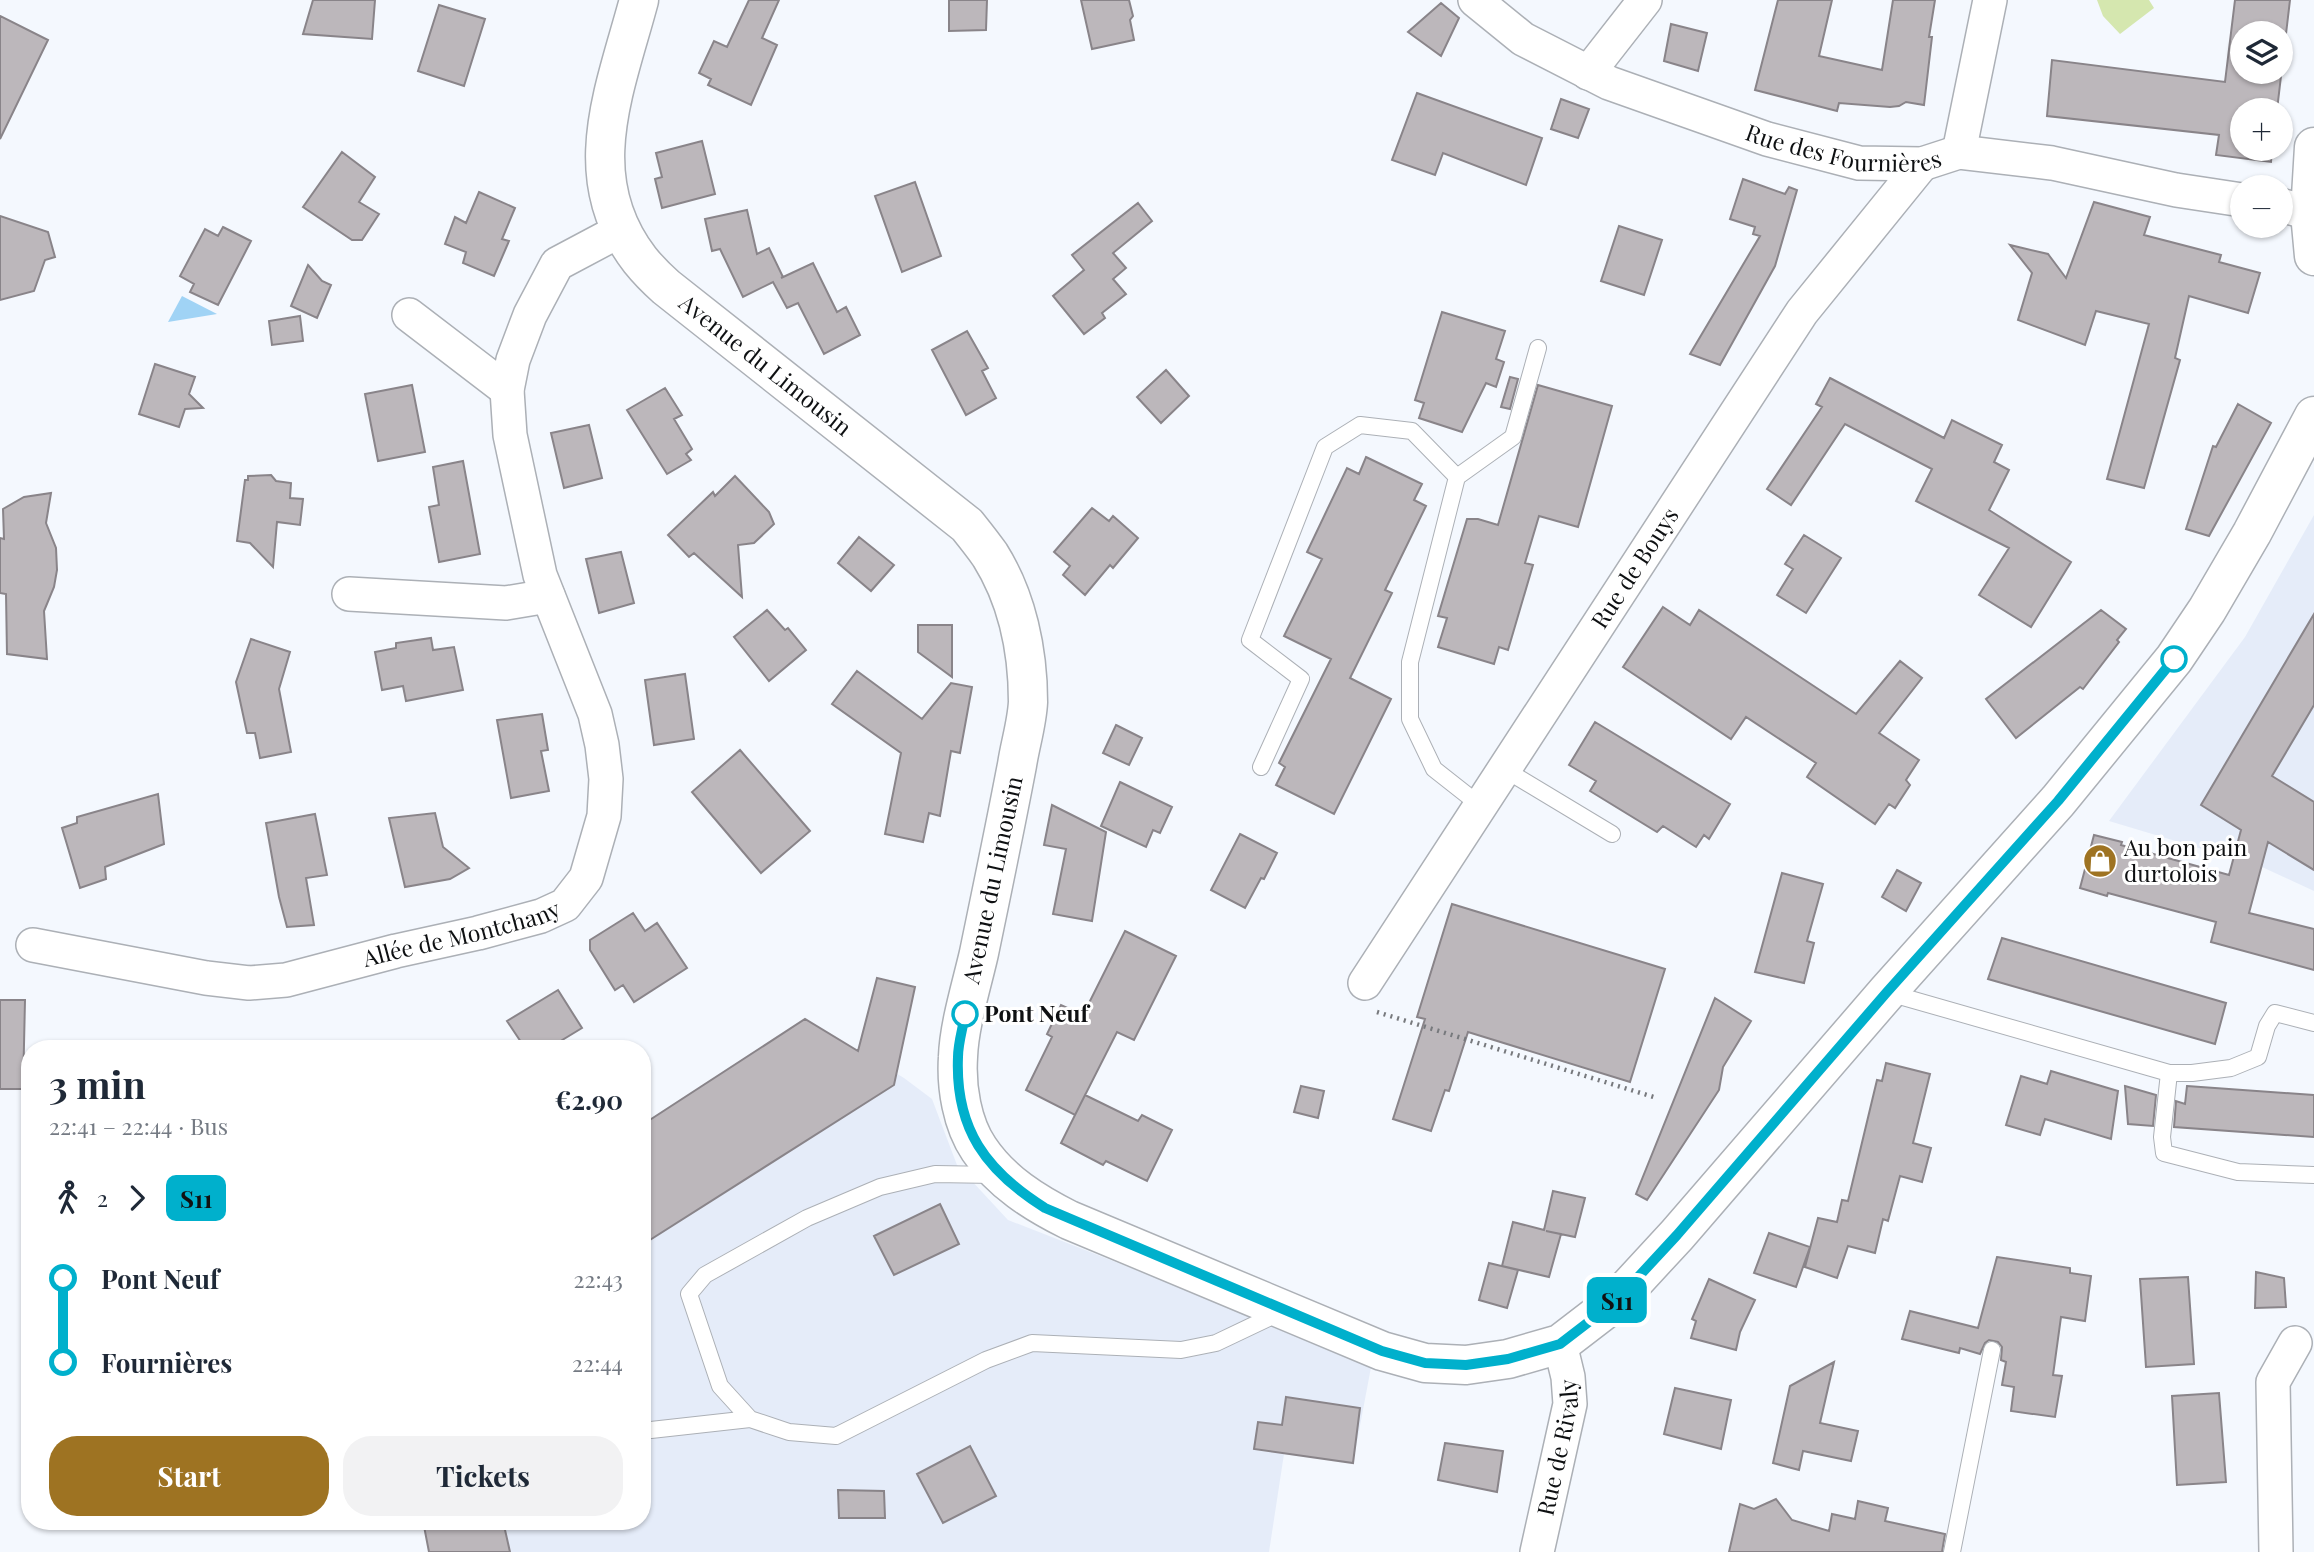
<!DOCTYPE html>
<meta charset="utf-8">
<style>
:root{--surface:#fff;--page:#f2f2f3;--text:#1f2937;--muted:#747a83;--accent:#9e7322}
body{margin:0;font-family:"Playfair Display",serif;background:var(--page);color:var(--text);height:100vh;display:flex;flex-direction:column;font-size:26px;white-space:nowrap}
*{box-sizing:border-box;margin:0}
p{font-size:23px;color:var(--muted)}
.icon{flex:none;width:38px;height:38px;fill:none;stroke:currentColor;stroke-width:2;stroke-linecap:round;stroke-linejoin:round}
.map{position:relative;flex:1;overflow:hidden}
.drawer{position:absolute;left:21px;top:1040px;width:630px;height:490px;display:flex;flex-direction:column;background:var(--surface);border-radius:28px;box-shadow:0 2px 5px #0004}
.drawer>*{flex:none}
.badge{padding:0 14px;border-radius:10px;font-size:24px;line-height:46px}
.buttons{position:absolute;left:2230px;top:21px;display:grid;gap:14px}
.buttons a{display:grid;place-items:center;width:63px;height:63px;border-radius:50%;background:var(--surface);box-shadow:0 2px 5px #0004;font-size:35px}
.map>.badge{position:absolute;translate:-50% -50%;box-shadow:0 0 0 4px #fff}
.legs{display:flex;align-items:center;gap:10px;height:77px;padding:0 28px;font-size:23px}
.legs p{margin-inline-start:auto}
.summary{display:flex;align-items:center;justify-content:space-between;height:119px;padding:0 28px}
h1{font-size:38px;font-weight:700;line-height:52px}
.button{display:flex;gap:14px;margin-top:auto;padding:14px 28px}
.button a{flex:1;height:80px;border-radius:28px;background:var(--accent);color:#fff;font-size:28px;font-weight:700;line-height:80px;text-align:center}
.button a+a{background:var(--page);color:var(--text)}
ul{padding:0 28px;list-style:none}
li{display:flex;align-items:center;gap:24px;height:84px;font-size:26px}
li i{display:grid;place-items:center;width:10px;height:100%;margin:0 9px;background:currentColor}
li i::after{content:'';width:18px;height:18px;margin:-9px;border:5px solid;border-radius:50%;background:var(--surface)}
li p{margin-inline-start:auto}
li:first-child i{background:linear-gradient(#0000 50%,currentColor 0)}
li:last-child i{background:linear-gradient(currentColor 50%,#0000 0)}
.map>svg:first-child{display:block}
.built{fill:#e5ecf9}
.green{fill:#d5e7af}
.water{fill:#a0d3f5}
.building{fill:#bcb7bb;stroke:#898489;stroke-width:2;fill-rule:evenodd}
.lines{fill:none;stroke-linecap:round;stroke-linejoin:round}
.lane-casing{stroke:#acb0b6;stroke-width:18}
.street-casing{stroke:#acb0b6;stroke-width:36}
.secondary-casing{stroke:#acb0b6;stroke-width:41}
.path{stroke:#77797d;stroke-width:4.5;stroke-dasharray:2 5;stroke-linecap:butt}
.lane{stroke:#fff;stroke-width:16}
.street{stroke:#fff;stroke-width:33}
.secondary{stroke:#fff;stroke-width:38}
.line-1-casing{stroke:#fff;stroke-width:16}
.line-1{stroke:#00b0cc;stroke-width:10}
.stop-1-dot{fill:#fff;stroke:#00b0cc;stroke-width:3.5}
.labels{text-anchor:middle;stroke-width:6;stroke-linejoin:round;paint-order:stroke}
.street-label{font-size:23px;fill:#0e1012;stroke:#fff}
.poi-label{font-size:23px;fill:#0e1012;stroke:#fff;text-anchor:start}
.stop-label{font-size:23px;font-weight:bold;fill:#0e1012;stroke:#fff;text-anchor:start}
</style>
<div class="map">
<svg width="2314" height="1552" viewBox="0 0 2314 1552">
<rect width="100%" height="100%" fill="#f4f8fe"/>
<path class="built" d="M 2314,515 L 2314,891 L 2262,867 L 2109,821 L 2245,637 Z
M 805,1019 L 904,1078 L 932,1099 L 957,1165 L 1008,1220 L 1372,1362 L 1353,1463 L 1284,1454 L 1269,1552 L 429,1552 L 423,1521 L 642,1521 L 642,1125 Z"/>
<path class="green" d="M 2097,0 L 2149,0 L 2154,8 L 2120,34 L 2103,16 Z"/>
<path class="water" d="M 182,296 L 217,314 L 168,322 Z"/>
<path class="building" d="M 313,0 L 375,0 L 372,39 L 303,34 Z
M 749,0 L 779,0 L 762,38 L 777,45 L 751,105 L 708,85 L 711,79 L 699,73 L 714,41 L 727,47 Z
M 949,0 L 987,0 L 986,30 L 949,31 Z
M 1081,0 L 1129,0 L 1133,16 L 1130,20 L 1134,40 L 1092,49 Z
M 1778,0 L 1832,0 L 1819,56 L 1882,70 L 1893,0 L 1935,0 L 1929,37 L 1932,37 L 1924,105 L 1906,102 L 1899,106 L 1890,107 L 1839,103 L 1837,111 L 1755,90 Z
M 2235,0 L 2290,0 L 2277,110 L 2242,110 L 2242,149 L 2272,149 L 2271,162 L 2216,155 L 2219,135 L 2047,116 L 2052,60 L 2225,82 ZM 2242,33 L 2280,33 L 2280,72 L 2242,72 Z
M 1441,3 L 1459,18 L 1441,56 L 1408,32 Z
M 439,5 L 485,19 L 464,86 L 418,71 Z
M 0,16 L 48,40 L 0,139 Z
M 1671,24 L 1707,33 L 1698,71 L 1664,61 Z
M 1417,93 L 1542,138 L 1526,185 L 1443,153 L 1435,175 L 1392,160 Z
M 1561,99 L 1589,109 L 1578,138 L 1551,129 Z
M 702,141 L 715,194 L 662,208 L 655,179 L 662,177 L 656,153 Z
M 342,152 L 375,177 L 359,202 L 379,214 L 362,240 L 352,240 L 303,207 Z
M 1743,179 L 1785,194 L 1789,187 L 1797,190 L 1775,266 L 1720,365 L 1690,354 L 1760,236 L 1753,234 L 1755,227 L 1730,219 Z
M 915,182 L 941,256 L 902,272 L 875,196 Z
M 479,192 L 515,208 L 502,239 L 509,241 L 494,276 L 463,263 L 466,252 L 445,244 L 455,217 L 466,223 Z
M 2094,202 L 2150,217 L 2144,235 L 2221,255 L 2219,262 L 2260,273 L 2248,313 L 2189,296 L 2175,358 L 2180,360 L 2144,488 L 2107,479 L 2149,324 L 2096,311 L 2085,345 L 2018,320 L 2032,273 L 2010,245 L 2048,254 L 2066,278 Z
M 1138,203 L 1152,221 L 1113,253 L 1126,268 L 1113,279 L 1126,294 L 1102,313 L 1105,318 L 1084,334 L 1053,296 L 1084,270 L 1072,255 Z
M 747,210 L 757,254 L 769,248 L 783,277 L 781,278 L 813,263 L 837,312 L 846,307 L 860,335 L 824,354 L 798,303 L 787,308 L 773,282 L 743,297 L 720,249 L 712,251 L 705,219 Z
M 0,216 L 48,232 L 55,257 L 45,260 L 34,291 L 0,300 Z
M 1619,226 L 1662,240 L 1644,295 L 1601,281 Z
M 223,227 L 251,241 L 218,305 L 190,292 L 194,284 L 180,276 L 205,229 L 218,236 Z
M 308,265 L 322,281 L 331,285 L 317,318 L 291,306 Z
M 1442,312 L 1505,331 L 1496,359 L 1504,362 L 1496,387 L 1486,383 L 1462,432 L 1419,418 L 1424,403 L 1415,400 Z
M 300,316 L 303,341 L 272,345 L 269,321 Z
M 967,331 L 988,368 L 982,371 L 996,398 L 966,415 L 932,350 Z
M 155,364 L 195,377 L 189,394 L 203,408 L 185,409 L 179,427 L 139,414 Z
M 1166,370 L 1189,396 L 1161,423 L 1137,397 Z
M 1510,377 L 1518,379 L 1510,409 L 1501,407 Z
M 1830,378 L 1944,438 L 1952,420 L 2002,445 L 1994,462 L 2009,470 L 1989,510 L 2071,562 L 2031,627 L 1979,595 L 2009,548 L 1916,501 L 1932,469 L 1845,424 L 1791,505 L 1767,489 L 1822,407 L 1816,404 Z
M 412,385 L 425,452 L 378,461 L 365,394 Z
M 1538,385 L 1612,406 L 1578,527 L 1539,516 L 1525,563 L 1533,565 L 1508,650 L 1499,647 L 1494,664 L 1438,647 L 1447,618 L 1438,616 L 1467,519 L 1478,519 L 1498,525 Z
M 665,388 L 682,415 L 674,419 L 692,449 L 686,454 L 691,460 L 667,474 L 627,410 Z
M 2238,404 L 2271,423 L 2209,536 L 2186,529 L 2213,446 L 2216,447 Z
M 589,425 L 602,478 L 564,488 L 551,433 Z
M 1366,457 L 1422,484 L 1414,500 L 1426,506 L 1385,590 L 1392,593 L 1350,678 L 1391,699 L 1334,814 L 1276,785 L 1285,767 L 1279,763 L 1331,659 L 1284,636 L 1322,559 L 1307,552 L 1347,468 L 1359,474 Z
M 463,461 L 480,554 L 439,562 L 429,507 L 439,505 L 433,467 Z
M 271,475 L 276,481 L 291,483 L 290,498 L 303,499 L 300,525 L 277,522 L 273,567 L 250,543 L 237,541 L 245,480 L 248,480 L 248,476 Z
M 735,476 L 769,512 L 774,524 L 754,543 L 738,545 L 742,597 L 694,553 L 689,557 L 668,535 L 713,492 L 715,496 Z
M 51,493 L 46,523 L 56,548 L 57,570 L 54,587 L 44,611 L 47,659 L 7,654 L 6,594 L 0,593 L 0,538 L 4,539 L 3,509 L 24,497 Z
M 1092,508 L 1109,521 L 1113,516 L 1138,538 L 1113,568 L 1110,565 L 1085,595 L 1063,575 L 1070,566 L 1054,552 Z
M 1804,535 L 1841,558 L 1806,613 L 1777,595 L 1793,569 L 1785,564 Z
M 859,537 L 894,565 L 871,591 L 838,563 Z
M 621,552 L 634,603 L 599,613 L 586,559 Z
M 1663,607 L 1690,625 L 1699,610 L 1856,714 L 1900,661 L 1922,678 L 1879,733 L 1919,760 L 1906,780 L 1910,785 L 1895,808 L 1889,804 L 1875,824 L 1807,777 L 1816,763 L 1746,717 L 1731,739 L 1623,667 Z
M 767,610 L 785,630 L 788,628 L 806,650 L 769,681 L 734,637 Z
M 2101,610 L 2126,629 L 2117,640 L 2119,642 L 2083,689 L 2080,687 L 2016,738 L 1986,699 Z
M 2314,614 L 2314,705 L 2272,776 L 2314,802 L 2314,870 L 2268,842 L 2249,913 L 2314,929 L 2314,970 L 2211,942 L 2216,922 L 2108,893 L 2107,896 L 2080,888 L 2094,835 L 2122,842 L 2121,845 L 2229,875 L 2241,830 L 2201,805 Z
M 918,625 L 952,625 L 952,677 L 918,652 Z
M 431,638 L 433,650 L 454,647 L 463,690 L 406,701 L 403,686 L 382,690 L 375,652 L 396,648 L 396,643 Z
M 251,639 L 290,652 L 279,689 L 291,752 L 260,758 L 255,733 L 247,733 L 236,682 Z
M 857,671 L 922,719 L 951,683 L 972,687 L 960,753 L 951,751 L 940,816 L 929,813 L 923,842 L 885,834 L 901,753 L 832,704 Z
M 685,674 L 694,739 L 654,745 L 645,680 Z
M 542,714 L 548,750 L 541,751 L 549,791 L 511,798 L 497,720 Z
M 1595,722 L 1730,804 L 1709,839 L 1704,835 L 1696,847 L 1663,826 L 1657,832 L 1590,791 L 1596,781 L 1569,765 Z
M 1116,725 L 1142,738 L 1129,765 L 1103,753 Z
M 740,750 L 810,831 L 761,873 L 692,792 Z
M 1120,782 L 1172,807 L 1160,833 L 1153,830 L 1146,847 L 1101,826 Z
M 158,794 L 164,844 L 105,867 L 106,879 L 80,888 L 62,828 L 77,823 L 77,817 Z
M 1052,805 L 1106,832 L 1092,921 L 1053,914 L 1066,849 L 1044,845 Z
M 435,813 L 443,847 L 469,868 L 450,879 L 405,887 L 389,818 Z
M 315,814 L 327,875 L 306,878 L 314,925 L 287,927 L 279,897 L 266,823 Z
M 1240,834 L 1277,853 L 1264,879 L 1261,878 L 1245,908 L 1211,890 Z
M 1897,870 L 1921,883 L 1906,911 L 1882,897 Z
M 1782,873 L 1823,884 L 1807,941 L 1814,943 L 1804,983 L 1755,972 Z
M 1452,904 L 1665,969 L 1630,1082 L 1468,1032 L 1449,1091 L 1445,1090 L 1431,1131 L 1393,1119 L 1425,1019 L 1417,1017 Z
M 633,913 L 645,931 L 657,923 L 687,968 L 634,1002 L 623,985 L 615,990 L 590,950 L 590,940 Z
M 1125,931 L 1176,956 L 1134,1040 L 1117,1032 L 1075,1115 L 1026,1090 L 1052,1037 L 1047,1034 L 1061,1005 L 1083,1015 Z
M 2002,938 L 2226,1003 L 2215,1044 L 1988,979 Z
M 877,978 L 915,987 L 894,1085 L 642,1245 L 642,1125 L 805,1019 L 858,1051 Z
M 558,990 L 582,1028 L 549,1048 L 525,1048 L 507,1021 Z
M 1715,998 L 1751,1021 L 1723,1067 L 1719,1090 L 1647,1200 L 1636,1194 Z
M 0,1000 L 25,1000 L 23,1089 L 0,1089 Z
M 1886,1063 L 1930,1074 L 1913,1143 L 1931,1148 L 1922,1182 L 1900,1176 L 1888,1221 L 1883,1219 L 1875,1253 L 1848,1246 L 1837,1278 L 1805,1267 L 1818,1218 L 1837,1222 L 1842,1200 L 1848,1201 L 1877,1080 L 1882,1081 Z
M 2051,1071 L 2118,1091 L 2111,1139 L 2045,1119 L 2040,1135 L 2006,1125 L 2021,1076 L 2047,1084 Z
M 1301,1086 L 1324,1091 L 1318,1118 L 1294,1112 Z
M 2125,1086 L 2156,1095 L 2153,1126 L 2128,1124 Z
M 2187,1086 L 2314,1095 L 2314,1137 L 2174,1127 L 2176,1101 L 2185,1104 Z
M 1085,1095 L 1138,1121 L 1142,1115 L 1172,1130 L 1147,1181 L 1106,1161 L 1103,1165 L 1061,1143 Z
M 1553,1191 L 1585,1198 L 1575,1237 L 1546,1231 L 1561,1234 L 1549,1277 L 1502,1266 L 1513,1222 L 1544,1230 Z
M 940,1204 L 959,1244 L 894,1275 L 874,1236 Z
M 1769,1233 L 1810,1247 L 1796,1287 L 1754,1273 Z
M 1997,1257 L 2070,1268 L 2070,1273 L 2091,1276 L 2085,1321 L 2061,1317 L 2053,1375 L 2062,1376 L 2055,1417 L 2011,1411 L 2014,1387 L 2002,1385 L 2006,1362 L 2001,1360 L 2002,1347 L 1998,1342 L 1989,1340 L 1985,1343 L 1980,1354 L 1960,1348 L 1959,1353 L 1902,1339 L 1910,1311 L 1978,1328 Z
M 1489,1263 L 1518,1270 L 1507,1308 L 1479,1300 Z
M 2256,1272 L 2284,1278 L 2286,1307 L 2255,1308 Z
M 2188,1277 L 2194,1364 L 2146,1367 L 2140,1279 Z
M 1709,1279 L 1755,1300 L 1740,1332 L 1736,1350 L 1691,1338 L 1696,1321 L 1692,1319 Z
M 1834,1362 L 1820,1423 L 1858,1431 L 1851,1461 L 1803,1451 L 1799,1470 L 1773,1463 L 1790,1386 Z
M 1675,1388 L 1731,1400 L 1721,1449 L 1664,1434 Z
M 2219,1393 L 2226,1482 L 2177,1485 L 2172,1396 Z
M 1286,1397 L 1360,1408 L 1353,1463 L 1254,1449 L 1258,1422 L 1282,1425 Z
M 1445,1443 L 1503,1451 L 1497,1492 L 1438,1480 Z
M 970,1446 L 996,1496 L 943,1523 L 917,1474 Z
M 838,1490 L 884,1491 L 885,1518 L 839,1518 Z
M 1776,1499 L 1792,1520 L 1829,1531 L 1832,1514 L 1855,1519 L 1858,1501 L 1888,1508 L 1885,1521 L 1945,1534 L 1942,1552 L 1729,1552 L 1740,1504 L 1754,1509 Z
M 423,1521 L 503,1521 L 510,1552 L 429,1552 Z"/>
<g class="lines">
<g class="lane-casing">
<path id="lane" d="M 1457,477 L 1513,437 L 1538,348
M 1261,767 L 1301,679 L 1250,640 L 1325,447 L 1360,425 L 1412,431 L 1457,477 L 1410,662 L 1410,719 L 1434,769 L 1481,806
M 1504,769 L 1612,834
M 1889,993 L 2169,1073 L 2192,1073 L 2231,1068 L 2258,1057 L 2267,1026 L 2275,1013 L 2314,1023
M 2169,1073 L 2162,1137 L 2164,1153 L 2238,1172 L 2314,1175
M 995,1175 L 935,1174 L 880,1187 L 807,1218 L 705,1275 L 689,1294 L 720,1386 L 750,1419 L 789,1432 L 836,1436 L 986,1360 L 1032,1343 L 1181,1350 L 1216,1343 L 1281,1312
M 642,1431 L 750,1419
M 1952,1552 L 1992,1350"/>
</g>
<g class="street-casing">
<g id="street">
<path id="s1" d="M 1475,0 L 1523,39 L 1609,83 L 1767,139 L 1859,163 L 1922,164 L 1959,152 L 2052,163 L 2176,190 L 2242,200"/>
<path d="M 1588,73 L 1645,0"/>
<path d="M 1959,152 L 1990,0"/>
<path d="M 2280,205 L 2310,213"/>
<path d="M 409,315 L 507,390"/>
<path d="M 349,594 L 506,603 L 548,596"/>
<path id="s2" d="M 33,945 L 206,978 L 249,983 L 286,980 L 396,951 L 478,933 L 541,916 L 565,905 L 586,878 L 604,816 L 606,779 L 602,745 L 595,714 L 540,575 L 510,435 L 507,390 L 513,360 L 530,315 L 557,264 L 621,230"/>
<path id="s3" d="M 1365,983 L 1802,312 L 1922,164"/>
<path id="s4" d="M 1537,1552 L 1570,1404 L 1568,1377 L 1560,1344"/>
<path d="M 2276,1552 L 2273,1382 L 2295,1343"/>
</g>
</g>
<g class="secondary-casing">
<g id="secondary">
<path id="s5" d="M 639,0 C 615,90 576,177 640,260 C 648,270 657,279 666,287 L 967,525 C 975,535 983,545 990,555 C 1017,598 1028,651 1028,702 C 1027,723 1020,745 1017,765 C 1005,828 992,890 979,953 C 972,984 959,1025 958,1057 C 956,1087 962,1124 979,1149 C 1001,1182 1035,1203 1069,1220 L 1382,1351 L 1425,1363 L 1466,1365 L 1508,1359 L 1560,1344 L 1616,1301 L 1677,1235 L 1887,992 L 2058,801 L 2174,659 L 2207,610 L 2252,533 L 2314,416"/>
<path d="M 2314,147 L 2310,213 L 2314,256"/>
</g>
</g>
<path class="path" d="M 1377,1012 L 1657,1098"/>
<use href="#lane" class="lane"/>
<use href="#street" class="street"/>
<use href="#secondary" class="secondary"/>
</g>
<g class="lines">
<g class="line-1-casing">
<path id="line-1" d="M 965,1014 C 963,1028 958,1043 958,1057 C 955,1129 986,1171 1045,1208 L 1382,1351 L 1425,1363 L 1446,1364 L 1466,1365 L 1508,1359 L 1560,1344 L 1616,1301 L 1677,1235 L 1887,992 L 2058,801 L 2174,659"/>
</g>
<use href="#line-1" class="line-1"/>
</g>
<defs>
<g id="shop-disc" transform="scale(1.75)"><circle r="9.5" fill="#9e7322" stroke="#fff"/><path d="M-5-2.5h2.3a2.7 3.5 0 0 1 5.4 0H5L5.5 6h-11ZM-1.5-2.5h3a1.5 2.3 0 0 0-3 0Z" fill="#fff"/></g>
</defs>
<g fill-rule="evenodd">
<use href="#shop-disc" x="2100" y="861"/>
</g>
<g class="stop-1-dot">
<circle cx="2174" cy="659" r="12"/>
<circle cx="965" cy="1014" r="12"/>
</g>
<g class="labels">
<g class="street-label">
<text dy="8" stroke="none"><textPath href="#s1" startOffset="404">Rue des Fournières</textPath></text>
<text dy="8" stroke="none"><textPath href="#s5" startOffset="436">Avenue du Limousin</textPath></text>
<text dy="8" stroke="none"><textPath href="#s3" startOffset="495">Rue de Bouys</textPath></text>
<text transform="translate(993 880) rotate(-78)" y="8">Avenue du Limousin</text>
<text dy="8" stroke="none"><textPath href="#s2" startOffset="438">Allée de Montchany</textPath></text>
<text dy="8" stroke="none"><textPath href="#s4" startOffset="107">Rue de Rivaly</textPath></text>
</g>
<g class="poi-label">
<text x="2124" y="856">Au bon pain<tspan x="2124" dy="26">durtolois</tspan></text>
</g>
<g class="stop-label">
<text x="984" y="1022">Pont Neuf</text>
</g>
</g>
</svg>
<div class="buttons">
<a><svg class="icon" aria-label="layers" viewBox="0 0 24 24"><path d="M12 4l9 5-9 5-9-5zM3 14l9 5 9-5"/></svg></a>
<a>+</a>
<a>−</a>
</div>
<b class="badge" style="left:1617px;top:1300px;background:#00b0cc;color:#111">S11</b>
<section class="drawer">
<div class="summary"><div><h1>3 min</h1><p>22:41 – 22:44 · Bus</p></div><b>€2.90</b></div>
<div class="legs"><svg class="icon" aria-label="walk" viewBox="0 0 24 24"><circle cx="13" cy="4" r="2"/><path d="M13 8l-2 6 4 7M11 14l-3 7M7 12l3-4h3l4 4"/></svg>2<svg class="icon" aria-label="forward" viewBox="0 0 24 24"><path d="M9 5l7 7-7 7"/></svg><b class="badge" style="background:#00b0cc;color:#111">S11</b></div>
<ul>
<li><i style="color:#00b0cc"></i><b>Pont Neuf</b><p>22:43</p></li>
<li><i style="color:#00b0cc"></i><b>Fournières</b><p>22:44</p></li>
</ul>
<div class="button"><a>Start</a><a>Tickets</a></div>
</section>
</div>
